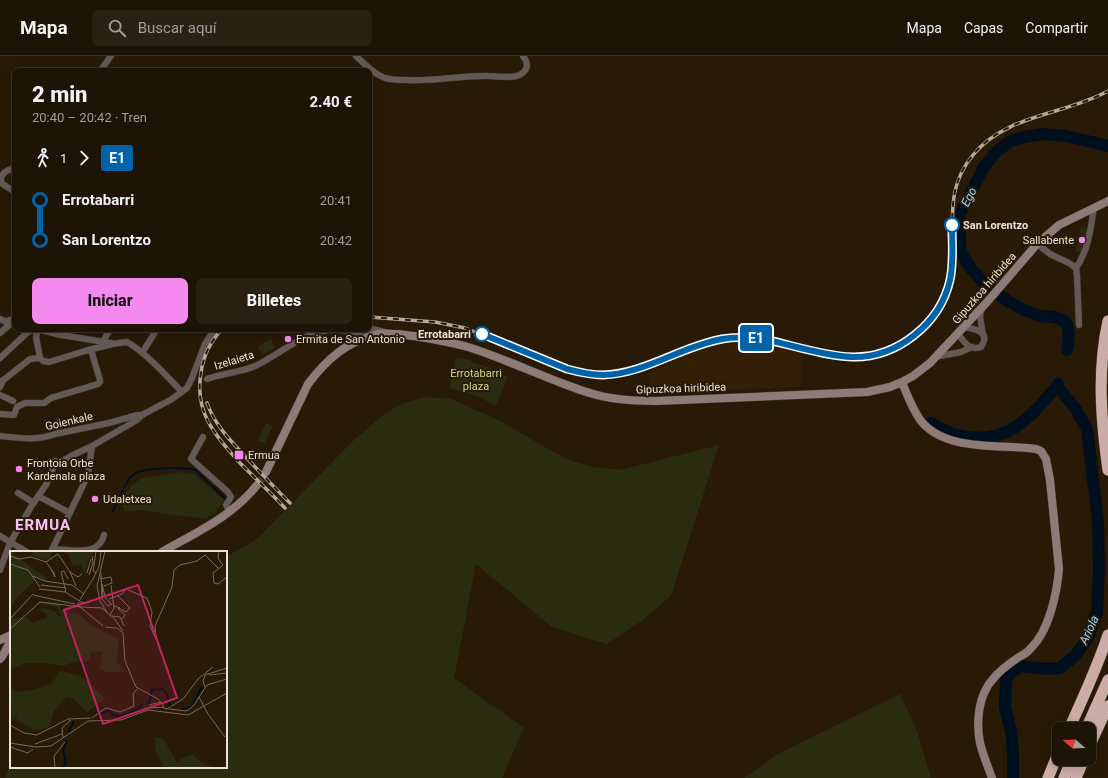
<!DOCTYPE html>
<html lang="es">
<meta charset="utf-8">
<style>
:root{--surface:#1e1405;--page:#2b2113;--text:#f1f3f6;--muted:#a19e9a;--line:#3c3327;--accent:#f489ef}
body{margin:0;font-family:Roboto,sans-serif;background:var(--page);color:var(--text);height:100vh;display:flex;flex-direction:column;font-size:15px;white-space:nowrap}
*{box-sizing:border-box;margin:0}
p{font-size:13px;color:var(--muted)}
.icon{flex:none;width:22px;height:22px;fill:none;stroke:currentColor;stroke-width:2;stroke-linecap:round;stroke-linejoin:round}
.map{position:relative;flex:1;overflow:hidden}
.details{position:absolute;left:12px;top:12px;width:360px;height:264px;display:flex;flex-direction:column;background:var(--surface);border-radius:8px;box-shadow:0 2px 10px #0003,0 0 0 1px var(--line)}
.details>*{flex:none}
.badge{padding:0 8px;border-radius:3px;font-size:14px;line-height:26px}
.needle{width:26px;rotate:289deg}
.tools{position:absolute;left:1052px;top:666px;display:grid;gap:8px}
.tools a{display:grid;place-items:center;width:44px;height:44px;border-radius:8px;background:var(--surface);box-shadow:0 2px 10px #0003,0 0 0 1px var(--line);font-size:20px}
.map>.badge{position:absolute;translate:-50% -50%;box-shadow:0 0 0 2px #fff}
.legs{display:flex;align-items:center;gap:6px;height:44px;padding:0 20px;font-size:13px}
.legs p{margin-inline-start:auto}
.headline{display:flex;align-items:center;justify-content:space-between;height:68px;padding:0 20px}
h1{font-size:22px;font-weight:800;line-height:30px}
.button{display:flex;gap:8px;margin-top:auto;padding:8px 20px}
.button a{flex:1;height:46px;border-radius:8px;background:var(--accent);color:#111;font-size:16px;font-weight:800;line-height:46px;text-align:center}
.button a+a{background:var(--page);color:var(--text)}
ul{padding:0 20px;list-style:none}
li{display:flex;align-items:center;gap:14px;height:40px;font-size:15px}
li i{display:grid;place-items:center;width:6px;height:100%;margin:0 5px;background:currentColor}
li i::after{content:'';width:10px;height:10px;margin:-5px;border:3px solid;border-radius:50%;background:var(--surface)}
li p{margin-inline-start:auto}
li:first-child i{background:linear-gradient(#0000 50%,currentColor 0)}
li:last-child i{background:linear-gradient(currentColor 50%,#0000 0)}
header{display:flex;align-items:center;gap:24px;box-sizing:border-box;height:56px;padding:0 20px;background:var(--surface);border-bottom:1px solid var(--line)}
header strong{font-size:19px}
nav{display:flex;gap:22px;margin-inline-start:auto;font-size:14px}
.search{width:280px;height:36px;background:var(--page);display:flex;align-items:center;gap:10px;box-sizing:border-box;padding:0 14px;border-radius:8px;color:var(--muted);font-size:15px}
.map>svg:first-child{display:block}
.built{fill:#321f06}
.green{fill:#2a2c0f}
.lines{fill:none;stroke-linecap:round;stroke-linejoin:round}
.stream{stroke:#000f1e;stroke-width:2}
.river{stroke:#000f1e;stroke-width:12}
.secondary-tunnel{stroke:#453826;stroke-width:8;stroke-dasharray:8 4;stroke-linecap:butt}
.street-casing{stroke:#433624;stroke-width:7}
.secondary-casing{stroke:#433624;stroke-width:9}
.highway-casing{stroke:#433624;stroke-width:12}
.street{stroke:#655956;stroke-width:6}
.secondary{stroke:#8e7a77;stroke-width:8}
.highway{stroke:#cbaca6;stroke-width:11}
.rail-casing{stroke:#b3a89b;stroke-width:3.5}
.rail{stroke:#281a07;stroke-width:2;stroke-dasharray:6;stroke-linecap:butt}
.line-1-casing{stroke:#fff;stroke-width:9}
.line-1{stroke:#0063a9;stroke-width:6}
.stop-1-dot{fill:#fff;stroke:#0063a9;stroke-width:2}
.poi-dot{fill:#f489ef;stroke:#281a07;stroke-width:1.5}
.labels{text-anchor:middle;stroke-width:4;stroke-linejoin:round;paint-order:stroke}
.stop-label{font-size:11px;font-weight:bold;fill:#ece2d7;stroke:#281a07;text-anchor:start}
.poi-label{font-size:11px;fill:#ece2d7;stroke:#281a07;text-anchor:start}
.street-label{font-size:11px;fill:#ece2d7;stroke:#281a07}
.park-label{font-size:11px;fill:#d2d989;stroke:#281a07}
.water-label{font-size:12px;font-style:italic;fill:#9ad2fc;stroke:#281a07}
.district-label{font-size:15px;font-weight:bold;letter-spacing:1px;fill:#fdc1f9;stroke:#281a07}
.inset-river{fill:none;stroke:#000f1e;stroke-width:2}
.inset-road{fill:none;stroke:#766a5a;stroke-width:1}
.view{fill:#c42261;fill-opacity:0.15;stroke:#c42261;stroke-width:2}
.inset-edge{fill:none;stroke:#ece2d7;stroke-width:2}
</style>
<header>
<strong>Mapa</strong>
<div class="search"><svg class="icon" aria-label="search" viewBox="0 0 24 24"><circle cx="10" cy="10" r="6"/><path d="M15 15l6 6"/></svg>Buscar aquí</div>
<nav><a>Mapa</a><a>Capas</a><a>Compartir</a></nav>
</header>
<div class="map">
<svg width="1108" height="722" viewBox="0 0 1108 722">
<rect width="100%" height="100%" fill="#281a07"/>
<path class="built" d="M 741,284 L 759,285 L 801,293 L 801,331 L 673,335 L 648,335 L 649,318 L 686,297 L 717,288 Z"/>
<path class="green" d="M 1081,171 L 1088,172 L 1083,196 L 1076,195 Z
M 271,283 L 275,292 L 262,299 L 258,290 Z
M 456,302 L 471,304 L 471,306 L 495,314 L 494,316 L 508,321 L 496,350 L 477,340 L 449,332 Z
M 426,341 L 451,343 L 496,363 L 566,403 L 593,411 L 620,414 L 719,389 L 671,540 L 644,563 L 607,588 L 552,571 L 476,508 L 454,622 L 524,672 L 502,722 L 5,722 L 11,708 L 11,711 L 226,711 L 226,501 L 257,483 L 352,386 L 383,359 L 401,348 Z
M 266,367 L 273,370 L 265,387 L 258,385 Z
M 181,416 L 194,418 L 224,444 L 217,455 L 205,463 L 139,454 L 125,456 L 122,449 L 123,445 L 127,436 L 132,429 L 142,422 L 158,420 Z
M 900,638 L 917,675 L 931,722 L 744,722 L 778,698 Z"/>
<g class="lines">
<path class="stream" d="M 113,455 C 117,446 126,424 133,419 C 142,411 184,411 195,414 L 227,444"/>
<path class="river" d="M 1067,294 C 1069,285 1070,274 1066,266 L 1055,261 L 1039,260 L 1022,253 L 1003,242 L 986,230 L 969,210 L 961,195 L 960,184 L 960,158 L 984,111 L 996,96 L 1010,85 L 1024,81 L 1043,78 L 1066,80 L 1108,90
M 931,367 C 938,371 946,375 953,378 C 958,380 963,380 968,381 C 1010,387 1032,359 1057,330 L 1058,328
M 1013,722 L 1013,694 L 1011,675 L 1005,651 L 1006,624 L 1012,615 L 1021,610 L 1047,613 L 1060,612 L 1075,600 L 1088,582 L 1097,556 L 1099,513 L 1098,465 L 1087,373 L 1075,352 L 1057,330"/>
<path class="secondary-tunnel" d="M 257,429 L 266,416"/>
<g class="street-casing">
<path id="street" d="M 356,0 C 365,8 373,18 385,22 C 392,24 399,24 406,24 C 434,26 461,19 488,20 C 497,20 515,23 521,18 C 529,13 528,6 523,0
M 100,15 L 111,0
M 15,112 C 7,114 0,117 1,127 L 15,136
M 1037,188 L 1050,198 L 1069,207 L 1076,212
M 982,252 L 980,260 L 983,279
M 0,263 L 6,266 L 14,262
M 1079,269 L 1077,220 L 1076,212 C 1088,195 1091,172 1094,151
M 369,272 L 384,276
M 37,273 L 61,279 L 111,287
M 38,273 L 36,281 L 40,302
M 0,277 L 15,264
M 958,278 C 964,286 970,295 981,291 C 991,276 976,273 964,271
M 103,286 L 110,273
M 352,286 L 356,283 L 361,273
M 142,297 L 157,273
M 935,301 L 961,296 L 972,291
M 0,302 L 29,275 L 38,273
M 40,302 L 43,305 L 49,306 L 85,295 L 112,288 L 127,286 C 146,297 167,320 182,336
M 207,323 C 223,317 240,317 255,310 C 279,299 303,276 330,274 C 338,273 347,275 355,276
M 0,331 L 2,327 L 2,325 L 6,322 L 30,303 L 40,302
M 0,339 L 13,345
M 0,358 L 14,359 L 17,351 L 25,347 L 44,347 L 51,342 L 98,328 L 100,326 L 100,324 L 91,294
M 0,380 C 19,382 37,385 55,378 L 109,367 L 137,359 L 142,359
M 203,381 L 191,403 L 228,436 L 231,441 L 226,449 L 230,456
M 18,437 L 34,447
M 38,440 L 70,457
M 0,480 L 27,496
M 52,493 C 64,493 88,498 97,490 C 101,487 103,483 104,479
M 51,496 L 88,419 L 92,390
M 0,514 L 10,487 L 32,449 L 46,429 L 56,405 L 61,406 L 71,400 L 92,390 L 137,364 L 142,359 L 172,343 L 187,332 L 192,322 L 205,288 L 215,273"/>
</g>
<g class="secondary-casing">
<path id="secondary" d="M 902,326 C 907,339 913,354 921,365 C 946,396 1000,388 1036,393 L 1041,395 L 1046,403 L 1050,424 L 1059,513 C 1057,537 1049,575 1031,592 C 1028,596 1023,599 1019,601 C 1010,607 999,615 993,623 C 978,639 976,667 980,687 C 983,699 988,711 992,722
M 266,416 L 308,328 C 327,303 347,285 378,278 C 390,276 403,279 414,280 C 433,283 450,286 468,291 C 500,301 532,316 564,328 C 573,331 581,335 590,337 C 611,344 633,345 656,345 L 867,336 L 890,331 L 902,326 L 913,320 L 930,307 L 987,246 L 1037,188 L 1059,169 L 1108,145
M 162,496 C 195,477 233,460 257,429
M 0,584 L 11,579
M 0,603 C 5,598 6,591 11,585"/>
</g>
<g class="highway-casing">
<path id="highway" d="M 1108,265 C 1097,315 1101,364 1108,414
M 1069,673 C 1083,642 1097,612 1108,579
M 1086,673 L 1108,624
M 1089,691 L 1108,650
M 1048,722 L 1059,695
M 1064,722 L 1072,703
M 1076,722 L 1084,703"/>
</g>
<use href="#street" class="street"/>
<use href="#secondary" class="secondary"/>
<use href="#highway" class="highway"/>
<g class="rail-casing">
<path id="rail" d="M 369,261 L 435,266 L 465,272 L 567,313 C 578,316 590,319 603,319 C 648,318 688,285 734,281 C 746,280 757,282 768,284 C 783,287 797,291 812,294 C 826,297 840,301 854,301 C 905,301 949,259 952,209 C 955,167 944,134 973,99 C 1006,58 1065,59 1108,35
M 222,273 C 211,285 203,300 201,317 C 194,356 215,379 239,406 C 254,421 270,436 285,452
M 207,347 C 214,367 228,382 242,397 C 258,414 274,431 290,447"/>
</g>
<use href="#rail" class="rail"/>
</g>
<g class="lines">
<g class="line-1-casing">
<path id="line-1" d="M 482,278 L 567,313 C 578,316 590,319 603,319 C 644,318 682,290 722,283 C 738,280 753,282 768,284 C 795,290 825,300 852,301 C 897,302 940,268 950,224 C 954,206 952,187 952,169"/>
</g>
<use href="#line-1" class="line-1"/>
</g>
<g class="stop-1-dot">
<circle cx="952" cy="169" r="7"/>
<circle cx="482" cy="278" r="7"/>
</g>
<g class="poi-dot">
<circle cx="1082" cy="184" r="4"/>
<circle cx="288" cy="283" r="4"/>
<rect x="234" y="394" width="10" height="10" rx="2"/>
<circle cx="19" cy="413" r="4"/>
<circle cx="95" cy="443" r="4"/>
</g>
<g class="labels">
<g class="stop-label">
<text x="963" y="173">San Lorentzo</text>
<text x="471" y="282" text-anchor="end">Errotabarri</text>
</g>
<g class="poi-label">
<text x="1074" y="188" text-anchor="end">Sallabente</text>
<text x="296" y="287">Ermita de San Antonio</text>
<text x="248" y="403">Ermua</text>
<text x="27" y="411">Frontoia Orbe<tspan x="27" dy="13">Kardenala plaza</tspan></text>
<text x="103" y="447">Udaletxea</text>
</g>
<g class="street-label">
<text transform="translate(984 232) rotate(-49)" y="4">Gipuzkoa hiribidea</text>
<text transform="translate(234 304) rotate(-17)" y="4">Izelaieta</text>
<text transform="translate(681 332) rotate(-2)" y="4">Gipuzkoa hiribidea</text>
<text transform="translate(69 365) rotate(-13)" y="4">Goienkale</text>
</g>
<g class="park-label">
<text x="476" y="321">Errotabarri<tspan x="476" dy="13">plaza</tspan></text>
</g>
<g class="water-label">
<text transform="translate(969 141) rotate(-63)" y="4">Ego</text>
<text transform="translate(1089 574) rotate(-65)" y="4">Ariola</text>
</g>
<g class="district-label">
<text x="43" y="474">ERMUA</text>
</g>
</g>
<g transform="translate(10 495)">
<rect width="217" height="217" fill="#281a07"/>
<path d="M 0,0 L 8,0 L 3,3 L 36,27 L 36,30 L 23,24 L 24,31 L 8,45 L 0,58 ZM 23,0 L 43,0 L 40,7 L 35,9 L 22,5 ZM 50,0 L 85,0 L 79,7 L 75,25 L 71,13 L 63,15 L 59,3 ZM 30,51 L 50,53 L 51,59 L 70,64 L 81,74 L 107,87 L 109,92 L 107,109 L 114,121 L 97,121 L 89,117 L 93,100 L 81,102 L 78,111 L 66,110 L 53,115 L 35,112 L 15,112 L 0,119 L 0,68 L 15,66 L 23,72 L 36,67 L 37,64 L 29,58 L 33,57 L 45,60 L 48,66 L 52,65 L 46,55 L 26,53 ZM 50,120 L 70,124 L 95,148 L 77,161 L 65,149 L 56,146 L 44,160 L 40,175 L 33,178 L 23,179 L 6,168 L 7,156 L 5,169 L 2,168 L 0,136 L 6,141 L 26,138 L 42,132 ZM 145,186 L 152,186 L 167,211 L 178,204 L 183,204 L 191,211 L 204,217 L 154,217 L 145,198 Z" fill="#2a2c0f"/>
<path class="inset-river" d="M 136,153 L 139,152 L 142,139 L 152,138 L 156,141 L 161,157M 172,159 L 182,155 L 192,135M 88,164 L 100,159 L 103,164 L 110,166 L 128,158 L 132,154M 58,181 L 64,170M 52,217 L 56,213 L 53,199 L 57,189"/>
<path class="inset-road" d="M 95,0 L 87,35 L 90,50 L 97,61M 209,0 L 208,7 L 213,14 L 203,22 L 204,32 L 208,33 L 217,26M 48,3 L 60,21M 0,5 L 9,8 L 21,6 L 36,11 L 48,3M 36,11 L 44,22 L 45,26 L 41,18M 0,13 L 18,19 L 30,36M 77,22 L 81,8M 86,22 L 83,20 L 86,0M 91,22 L 92,48 L 98,55 L 101,53M 79,24 L 83,12 L 82,5M 23,25 L 35,30 L 62,34 L 74,43M 83,28 L 89,16 L 91,0M 90,28 L 101,26 L 102,32 L 94,35M 92,33 L 93,47M 92,33 L 95,45M 31,34 L 56,37 L 55,41M 66,35 L 60,21 L 68,26 L 72,23M 55,37 L 51,21 L 54,20 L 58,28M 29,38 L 55,41 L 71,51 L 79,52M 23,44 L 65,53M 94,45 L 102,54M 99,48 L 112,43 L 116,38 L 137,47 L 142,61 L 140,75 L 146,88 L 145,75 L 162,36 L 164,19 L 170,14 L 187,10 L 195,4 L 208,17M 69,50 L 83,28M 68,51 L 69,55 L 93,75M 103,54 L 116,61 L 120,57 L 108,45M 71,56 L 92,57 L 101,65 L 110,66 L 114,75M 110,56 L 108,58 L 115,64 L 112,68M 100,64 L 104,57 L 101,34M 103,66 L 113,80M 0,68 L 23,43M 95,76 L 107,77 L 113,82 L 115,110 L 126,136 L 148,148 L 154,155M 0,78 L 30,51 L 71,56M 199,124 L 217,122M 195,136 L 193,130 L 195,124 L 217,117M 189,146 L 198,163 L 215,186M 139,154 L 151,151M 152,156 L 157,158 L 173,148 L 188,128 L 203,116M 140,157 L 154,156M 159,158 L 177,160 L 184,154 L 197,134 L 217,128M 82,167 L 96,157 L 110,161 L 124,155 L 123,143 L 127,138M 0,174 L 14,182 L 27,184 L 58,168 L 81,167M 53,186 L 52,177 L 61,169M 0,192 L 26,196 L 41,195 L 78,170 L 111,169 L 138,159 L 178,164 L 217,142M 25,193 L 52,183M 0,196 L 18,202 L 23,198M 45,217 L 44,205 L 55,191"/>
<path class="view" d="M 128,34 L 167,147 L 93,173 L 54,59 Z"/>
<rect width="217" height="217" class="inset-edge"/>
</g>
</svg>
<div class="tools">
<a><svg class="needle" viewBox="-14 -14 28 28"><path d="M0-13l5 13h-10z" fill="#e53935"/><path d="M0 13l5-13h-10z" fill="#a19e9a"/></svg></a>
</div>
<b class="badge" style="left:756px;top:282px;background:#0063a9;color:#fff">E1</b>
<section class="details">
<div class="headline"><div><h1>2 min</h1><p>20:40 – 20:42 · Tren</p></div><b>2.40 €</b></div>
<div class="legs"><svg class="icon" aria-label="walk" viewBox="0 0 24 24"><circle cx="13" cy="4" r="2"/><path d="M13 8l-2 6 4 7M11 14l-3 7M7 12l3-4h3l4 4"/></svg>1<svg class="icon" aria-label="forward" viewBox="0 0 24 24"><path d="M9 5l7 7-7 7"/></svg><b class="badge" style="background:#0063a9;color:#fff">E1</b></div>
<ul>
<li><i style="color:#0063a9"></i><b>Errotabarri</b><p>20:41</p></li>
<li><i style="color:#0063a9"></i><b>San Lorentzo</b><p>20:42</p></li>
</ul>
<div class="button"><a>Iniciar</a><a>Billetes</a></div>
</section>
</div>
